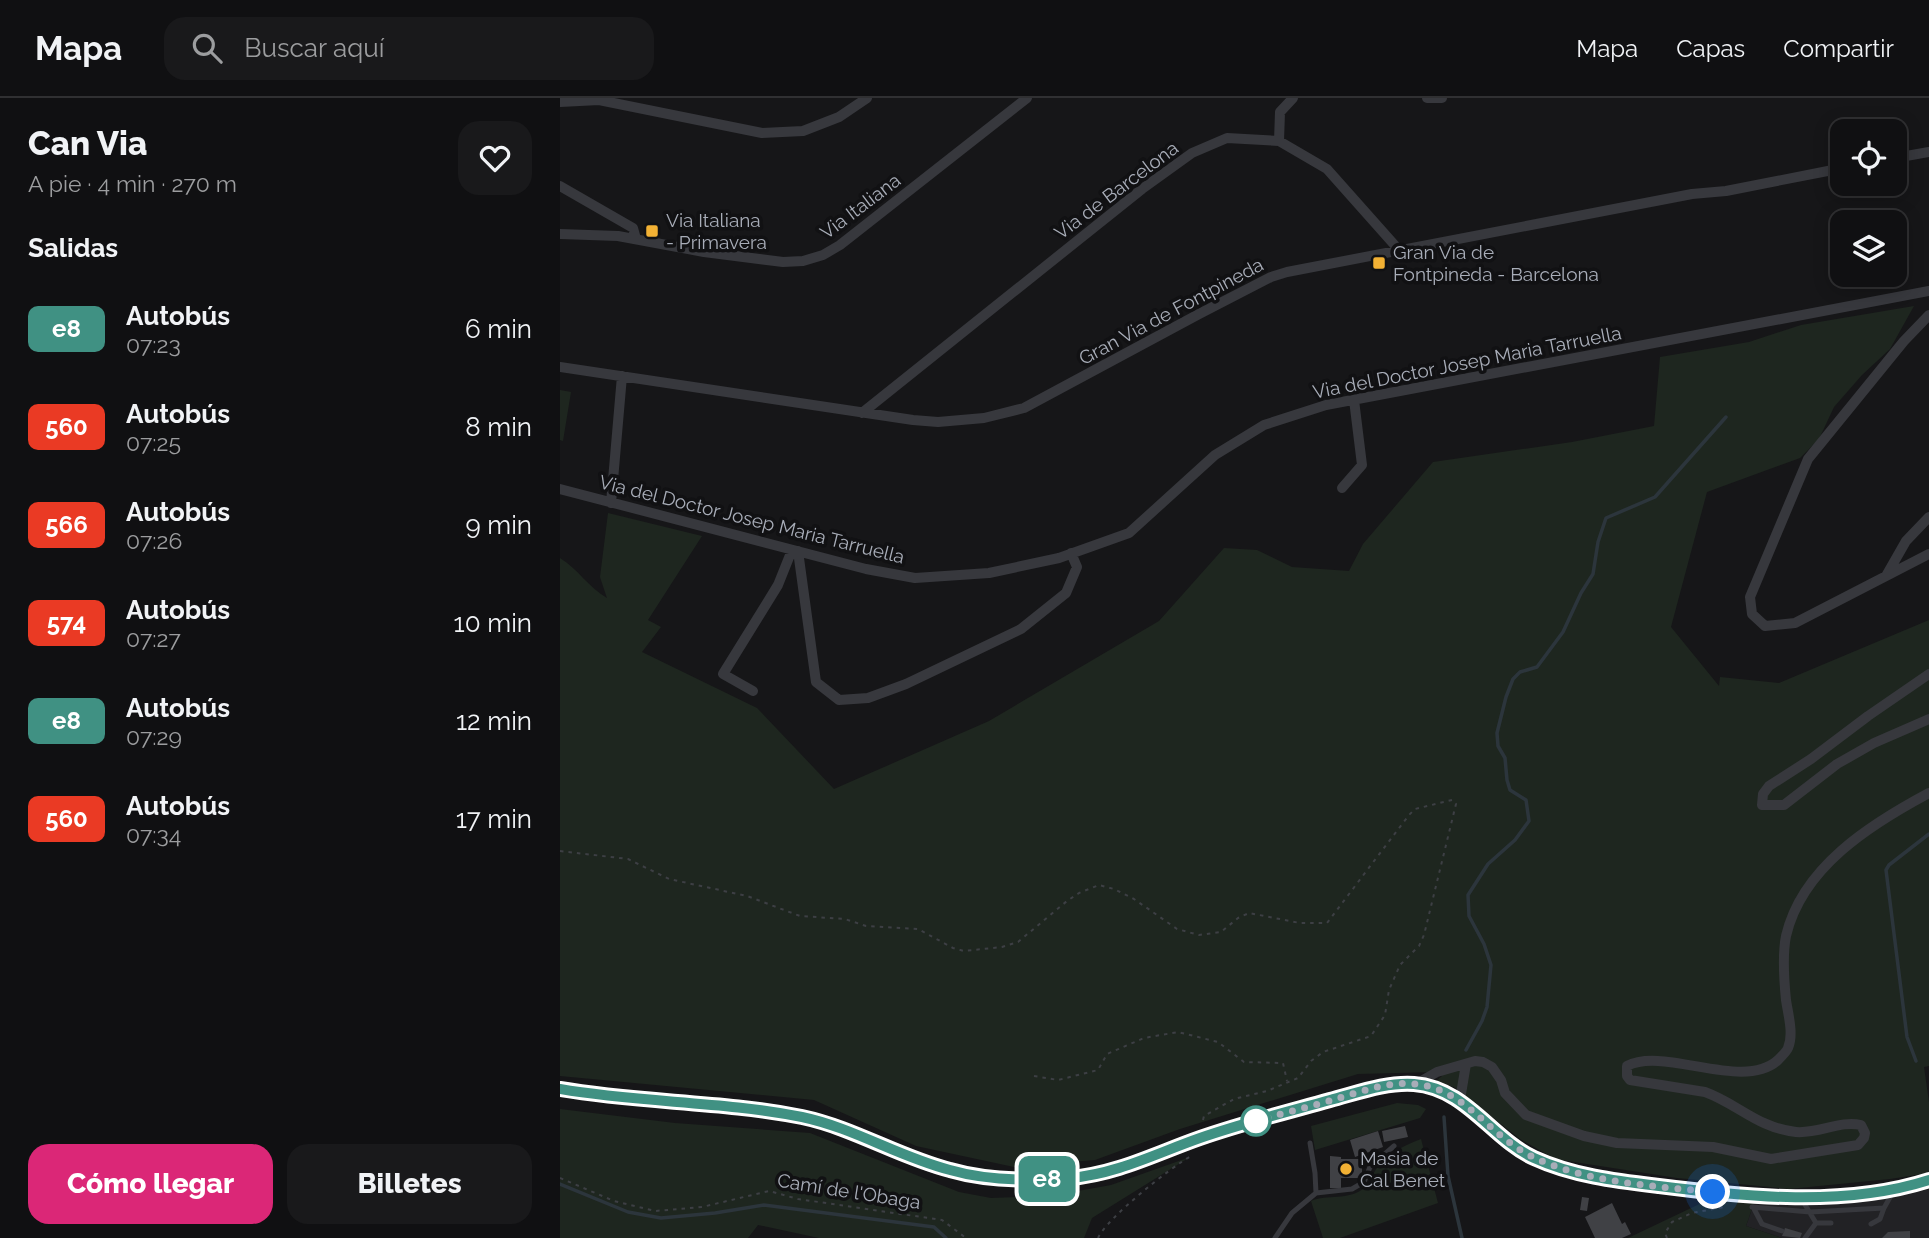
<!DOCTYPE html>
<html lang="es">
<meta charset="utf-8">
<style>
:root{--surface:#101012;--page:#19191b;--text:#f1f3f6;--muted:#9c9d9f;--line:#303032;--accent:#db2777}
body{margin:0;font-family:Raleway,sans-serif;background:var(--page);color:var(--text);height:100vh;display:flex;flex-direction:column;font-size:26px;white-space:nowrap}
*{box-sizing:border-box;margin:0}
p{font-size:23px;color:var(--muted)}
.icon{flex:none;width:38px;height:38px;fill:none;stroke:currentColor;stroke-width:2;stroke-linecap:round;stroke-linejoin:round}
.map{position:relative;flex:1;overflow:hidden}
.side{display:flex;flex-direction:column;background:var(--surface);width:560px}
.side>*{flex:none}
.badge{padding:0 14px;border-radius:10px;font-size:24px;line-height:46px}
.fabs{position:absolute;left:1270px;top:21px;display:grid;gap:14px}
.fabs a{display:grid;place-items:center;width:77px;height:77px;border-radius:14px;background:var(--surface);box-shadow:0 4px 18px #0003,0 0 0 2px var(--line);font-size:35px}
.you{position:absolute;width:35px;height:35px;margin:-18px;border:5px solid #fff;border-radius:50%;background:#1a73e8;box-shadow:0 0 0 10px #1a73e833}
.map>.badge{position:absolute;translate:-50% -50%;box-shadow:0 0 0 4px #fff}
h2{padding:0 28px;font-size:26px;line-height:63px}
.round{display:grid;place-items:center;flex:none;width:74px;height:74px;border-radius:21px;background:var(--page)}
.headline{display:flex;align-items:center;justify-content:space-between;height:119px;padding:0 28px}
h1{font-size:33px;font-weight:800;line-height:52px}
.primary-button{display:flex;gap:14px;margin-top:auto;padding:14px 28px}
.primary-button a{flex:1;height:80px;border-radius:21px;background:var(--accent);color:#fff;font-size:28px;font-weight:800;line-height:80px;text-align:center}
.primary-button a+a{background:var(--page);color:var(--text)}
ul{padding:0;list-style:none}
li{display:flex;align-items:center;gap:21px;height:98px;padding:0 28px}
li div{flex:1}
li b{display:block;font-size:26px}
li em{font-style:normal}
li .badge{min-width:77px;font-weight:700;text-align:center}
header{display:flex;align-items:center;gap:42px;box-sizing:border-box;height:98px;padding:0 35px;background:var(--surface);border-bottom:2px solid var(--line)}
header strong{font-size:33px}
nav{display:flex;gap:38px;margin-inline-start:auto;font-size:24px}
.search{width:490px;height:63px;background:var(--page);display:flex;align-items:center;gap:18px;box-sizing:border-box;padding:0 24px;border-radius:21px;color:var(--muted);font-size:26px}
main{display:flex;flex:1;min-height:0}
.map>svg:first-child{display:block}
.built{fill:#222225}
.green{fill:#1e261f}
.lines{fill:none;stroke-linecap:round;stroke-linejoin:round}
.stream{stroke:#2c353c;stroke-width:3.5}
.building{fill:#404145}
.path{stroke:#3d3f44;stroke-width:2;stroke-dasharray:3.5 5;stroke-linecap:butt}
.service{stroke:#37383d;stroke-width:5}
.minor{stroke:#37383d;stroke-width:10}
.secondary{stroke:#45474d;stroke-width:14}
.line-casing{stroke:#fff;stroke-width:16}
.line{stroke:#409183;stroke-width:10}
.walk{stroke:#a8adb8;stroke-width:7;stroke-dasharray:0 12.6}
.poi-dot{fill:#f2b134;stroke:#111113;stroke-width:2.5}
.stop-dot{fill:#fff;stroke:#409183;stroke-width:3.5}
.labels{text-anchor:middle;stroke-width:7;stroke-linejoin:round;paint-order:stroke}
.street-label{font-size:19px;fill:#a8adb8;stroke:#111113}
.poi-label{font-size:19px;fill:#a8adb8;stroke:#111113;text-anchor:start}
</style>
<header>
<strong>Mapa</strong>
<div class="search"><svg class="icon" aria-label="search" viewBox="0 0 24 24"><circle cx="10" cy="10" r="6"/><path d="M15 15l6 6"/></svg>Buscar aquí</div>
<nav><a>Mapa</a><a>Capas</a><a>Compartir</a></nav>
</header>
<main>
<section class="side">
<div class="headline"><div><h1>Can Via</h1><p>A pie · 4 min · 270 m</p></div><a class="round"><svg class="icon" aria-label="heart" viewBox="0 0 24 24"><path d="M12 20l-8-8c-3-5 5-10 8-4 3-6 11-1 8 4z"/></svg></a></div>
<h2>Salidas</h2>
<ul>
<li><span class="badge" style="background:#409183;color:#fff">e8</span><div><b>Autobús</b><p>07:23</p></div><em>6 min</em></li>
<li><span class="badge" style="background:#ea3a24;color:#fff">560</span><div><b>Autobús</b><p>07:25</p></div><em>8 min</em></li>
<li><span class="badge" style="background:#ea3a24;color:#fff">566</span><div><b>Autobús</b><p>07:26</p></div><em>9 min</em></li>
<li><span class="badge" style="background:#ea3a24;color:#fff">574</span><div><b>Autobús</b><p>07:27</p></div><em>10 min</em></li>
<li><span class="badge" style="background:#409183;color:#fff">e8</span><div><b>Autobús</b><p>07:29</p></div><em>12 min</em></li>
<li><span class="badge" style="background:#ea3a24;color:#fff">560</span><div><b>Autobús</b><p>07:34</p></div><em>17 min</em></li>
</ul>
<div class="primary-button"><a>Cómo llegar</a><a>Billetes</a></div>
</section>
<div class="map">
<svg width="1369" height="1140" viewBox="0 0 1369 1140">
<rect width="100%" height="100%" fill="#161618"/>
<path class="built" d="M 1369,1091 L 1369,1140 L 1222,1140 L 1186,1128 L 1194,1105 L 1296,1104 L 1336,1099 Z"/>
<path class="green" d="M 1354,208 L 1330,251 L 1302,277 L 1274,309 L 1259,341 L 1240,360 L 1147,394 L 1111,529 L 1159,588 L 1160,579 L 1219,585 L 1369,522 L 1369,968 L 1364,969 L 1369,1004 L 1369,1075 L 1330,1081 L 1229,1091 L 1117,1080 L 995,1061 L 960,1041 L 894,989 L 875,984 L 882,978 L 877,974 L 798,976 L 620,1031 L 535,1062 L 454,1069 L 356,1048 L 254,1002 L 0,978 L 0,460 C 18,471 29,490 47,500 L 40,479 L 48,415 L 142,438 L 88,522 L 101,529 L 82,554 L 197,610 L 274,691 L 429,623 L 599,523 L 664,450 L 697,452 L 732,469 L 789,473 L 803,446 L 873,364 L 1012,344 L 1094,328 L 1100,259 L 1189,244 L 1241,227 Z
M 0,292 L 11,294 L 3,343 L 0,342 Z
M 837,1005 L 858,1007 L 866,1011 L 860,1020 L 755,1052 L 751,1028 Z
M 0,1011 L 115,1025 L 250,1035 L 399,1094 L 431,1100 L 490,1098 L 551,1087 L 630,1059 L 532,1120 L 524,1140 L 259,1140 L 198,1127 L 188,1140 L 0,1140 Z
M 861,1041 L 878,1105 L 780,1140 L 763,1140 L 751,1103 C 767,1096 789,1103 804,1090 C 811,1084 813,1074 819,1067 C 829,1054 846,1047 861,1041 Z
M 1150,1101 L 1194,1105 L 1186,1128 L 1222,1140 L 1068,1140 Z"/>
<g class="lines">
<path class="stream" d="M 906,952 L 922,923 L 927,909 L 931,867 L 924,846 L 909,818 L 908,797 L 928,766 L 955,742 L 969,723 L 966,702 L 950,692 L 947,682 L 945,660 L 938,648 L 937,635 L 946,599 L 953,581 L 960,574 L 977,569 L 1003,534 L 1021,495 L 1033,476 L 1038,444 L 1046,420 L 1095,399 L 1166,319
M 1356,963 L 1347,939 L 1326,772 L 1329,767 L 1369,736
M 884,1019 L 888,1078 L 902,1140
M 0,1086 L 68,1114 L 101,1120 L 155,1115 L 204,1107 L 374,1129 L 386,1140"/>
</g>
<path class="building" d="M 845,1028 L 848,1039 L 824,1044 L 822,1033 Z
M 818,1033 L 823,1049 L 795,1059 L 790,1042 Z
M 770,1058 L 781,1059 L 781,1061 L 802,1061 L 802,1080 L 781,1080 L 781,1090 L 770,1090 Z
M 1022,1099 L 1029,1100 L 1027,1113 L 1020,1112 Z
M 1052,1105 L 1062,1126 L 1065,1124 L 1071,1136 L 1062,1140 L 1035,1140 L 1025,1119 Z
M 1225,1130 L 1242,1135 L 1240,1140 L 1222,1138 Z
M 1350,1133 L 1350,1140 L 1322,1140 L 1328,1134 Z"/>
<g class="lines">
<path class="path" d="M 0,753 L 68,761 L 109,781 L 187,798 L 240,818 L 285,821 L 306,828 L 358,831 L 393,850 L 404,853 L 442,849 L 458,844 L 507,803 L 519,795 L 539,787 L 554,791 L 574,801 L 617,831 L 639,837 L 661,834 L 678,820 L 689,815 L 740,825 L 767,825 L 849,717 L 855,711 L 892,702 L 896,706 L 864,837 L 859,848 L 840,867 L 829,892 L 825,917 L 811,938 L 763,954 L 751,963 L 738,980 L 707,993 L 674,1001 L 644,1018 L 642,1026
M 474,978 L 498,982 L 538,972 L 547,956 L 584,940 L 618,934 L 658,944 L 684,964 L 723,965 L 727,983
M 0,1080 L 54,1103 L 95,1113 L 142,1109 L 209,1093 L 238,1101 L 382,1122 L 406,1140
M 538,1140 C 546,1121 611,1069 631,1058
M 1107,1140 L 1105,1135 L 1112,1124 L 1132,1115 L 1164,1109"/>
<path class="service" d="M 750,1045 L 755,1075 L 756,1095
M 1241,1100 L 1256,1125
M 1192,1109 L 1250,1114 L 1324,1110 L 1333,1094
M 1193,1109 L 1202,1126 L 1222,1133
M 1311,1126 L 1320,1121 L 1324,1110
M 715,1140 L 732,1115 L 756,1095 L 792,1091 L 804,1084 L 810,1069 L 834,1048
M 1245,1140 L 1256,1125 L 1271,1125"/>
<path class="minor" d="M 867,0 L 882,0
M 0,4 L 39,2 L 202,35 L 243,33 L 279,19 L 307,0
M 719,43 L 720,14 L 733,0
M 1335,60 L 1369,54
M 0,88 L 73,130 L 76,141
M 0,136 L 58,138 L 144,154 L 223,164 L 243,163 L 263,157 L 280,147 L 467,0
M 1369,217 L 1344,243 L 1248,361 L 1190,499 L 1192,516 L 1205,528 L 1235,525 L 1369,456
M 0,269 L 353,322 L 378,324 L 424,320 L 464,310 L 639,216 L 711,179 L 727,174 L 1132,96 L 1166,93 L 1283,70
M 302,315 L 582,91 L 632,55 L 667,40 L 719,43 L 767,71 L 839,152
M 782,390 L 802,367 L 794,302
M 0,391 L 306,471 L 355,480 L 429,475 L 499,460 L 569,435 L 655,357 L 704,327 L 766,307 L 1369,193
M 51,405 L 62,278
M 238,453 L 256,584 L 279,602 L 308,600 L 346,586 L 461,531 L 506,495 L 517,469 L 511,455
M 1326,478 L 1346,443 L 1369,419
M 1369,576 L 1308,618 L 1251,661 L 1209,688 L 1203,696 L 1202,707 L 1224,707 L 1277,666 L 1314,645 L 1369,621
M 193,593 L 163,576 L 218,487 L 232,452
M 856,986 L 877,974 L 915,963 L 923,964 L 932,969 L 941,982 L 945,995 L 966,1017 L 1024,1038 L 1057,1045 L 1153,1049 L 1211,1061 L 1298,1047 L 1304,1040 L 1305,1035 L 1301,1027 C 1280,1022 1259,1036 1236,1034 C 1198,1030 1178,1006 1145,994 L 1070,982 L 1067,978 L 1067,968 C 1104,948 1183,994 1218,962 C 1221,959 1227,953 1228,950 C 1234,936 1228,916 1226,902 C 1224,882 1222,858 1226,838 C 1242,769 1311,726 1369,695
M 900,1002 L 906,966"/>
<path class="secondary" d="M 0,991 C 80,1005 162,1003 242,1019 C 294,1030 339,1059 390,1072 C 428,1083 471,1083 511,1080 C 557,1076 596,1055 640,1040 C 683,1025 727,1014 770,1002 C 797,995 826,984 854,986 C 906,990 931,1040 974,1060 C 1013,1078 1057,1083 1099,1088 C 1183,1099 1289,1109 1369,1082"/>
</g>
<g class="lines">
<g class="line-casing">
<path id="line" d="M 0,991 C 80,1005 162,1003 242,1019 C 294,1030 339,1059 390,1072 C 428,1083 471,1083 510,1080 C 557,1076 597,1055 640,1040 C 683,1025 727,1014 770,1002 C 797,995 826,984 854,986 C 906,990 931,1040 974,1060 C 1013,1078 1057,1083 1099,1088 C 1185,1099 1286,1109 1369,1082"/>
</g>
<use href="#line" class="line"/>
<path class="walk" d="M 696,1023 C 721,1016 747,1009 773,1002 C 799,994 828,983 856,986 C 905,991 930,1038 971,1058 C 1026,1085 1094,1088 1153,1094"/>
</g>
<g class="poi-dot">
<rect x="85" y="126" width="14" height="14" rx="3.5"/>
<rect x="812" y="158" width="14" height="14" rx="3.5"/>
<circle cx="786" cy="1071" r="7"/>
</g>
<circle class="stop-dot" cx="696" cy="1023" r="14"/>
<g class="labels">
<g class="street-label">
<text transform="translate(556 92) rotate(-37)" y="7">Via de Barcelona</text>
<text transform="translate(300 108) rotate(-37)" y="7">Via Italiana</text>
<text transform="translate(611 213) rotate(-28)" y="7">Gran Via de Fontpineda</text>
<text transform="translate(907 264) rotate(-11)" y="7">Via del Doctor Josep Maria Tarruella</text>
<text transform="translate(192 421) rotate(14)" y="7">Via del Doctor Josep Maria Tarruella</text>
<text transform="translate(289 1093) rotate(9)" y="7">Camí de l'Obaga</text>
</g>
<g class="poi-label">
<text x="106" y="129">Via Italiana<tspan x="106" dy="22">- Primavera</tspan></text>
<text x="833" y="161">Gran Via de<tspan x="833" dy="22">Fontpineda - Barcelona</tspan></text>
<text x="800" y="1067">Masia de<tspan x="800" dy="22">Cal Benet</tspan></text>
</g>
</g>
</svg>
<div class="fabs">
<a><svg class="icon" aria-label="locate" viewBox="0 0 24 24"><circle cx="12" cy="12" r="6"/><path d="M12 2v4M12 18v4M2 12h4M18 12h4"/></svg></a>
<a><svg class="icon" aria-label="layers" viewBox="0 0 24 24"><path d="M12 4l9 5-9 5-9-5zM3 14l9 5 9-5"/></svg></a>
</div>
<div class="you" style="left:1153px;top:1094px"></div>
<b class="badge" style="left:487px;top:1081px;background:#409183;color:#fff">e8</b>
</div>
</main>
